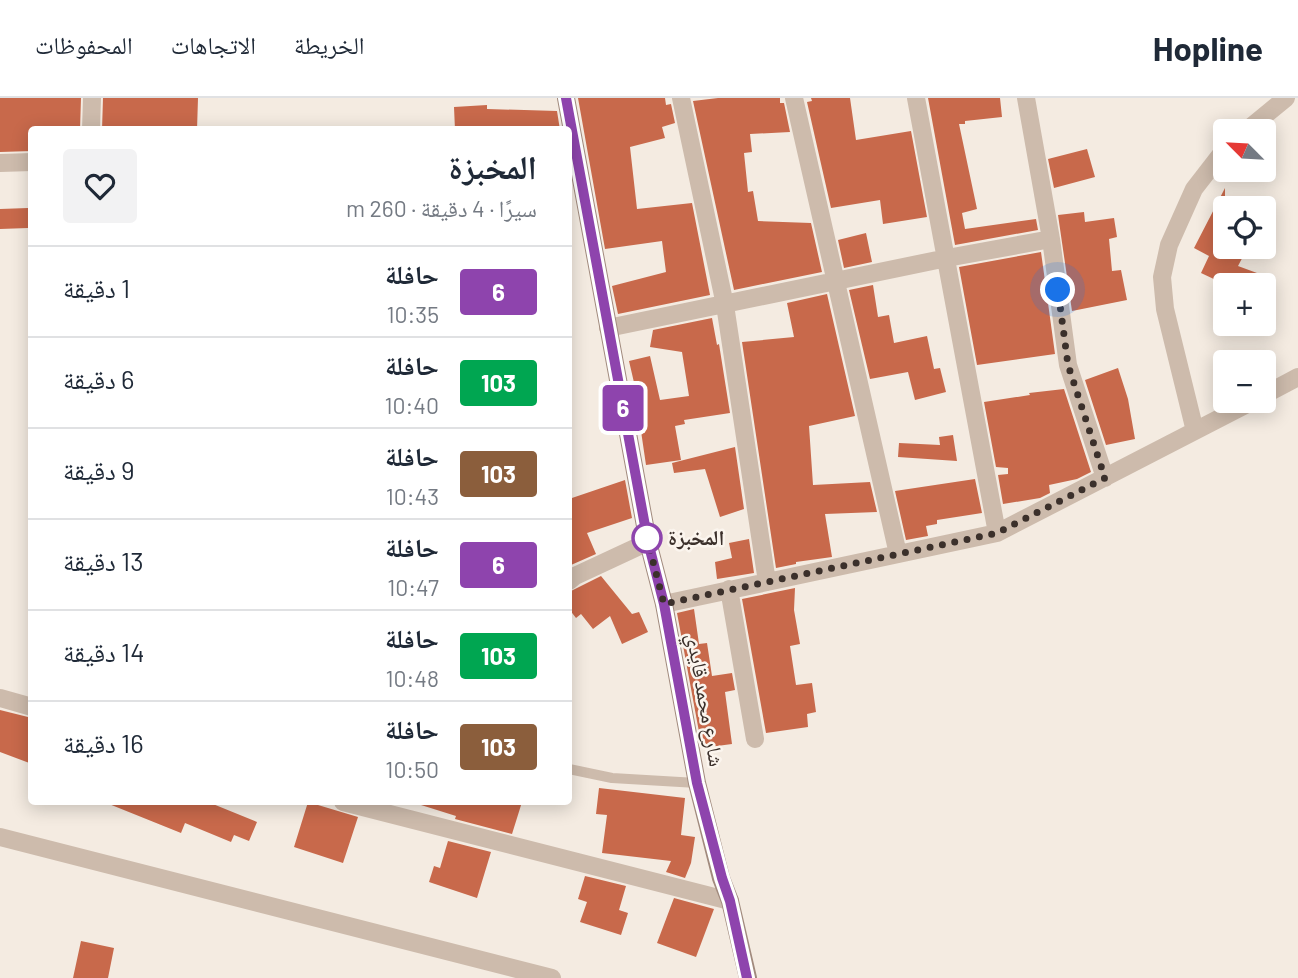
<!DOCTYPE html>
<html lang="ar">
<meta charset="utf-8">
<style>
:root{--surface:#fff;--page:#f2f2f3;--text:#1f2937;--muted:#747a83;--line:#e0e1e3}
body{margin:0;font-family:Barlow,"Noto Naskh Arabic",sans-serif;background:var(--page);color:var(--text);direction:rtl;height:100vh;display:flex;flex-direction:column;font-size:26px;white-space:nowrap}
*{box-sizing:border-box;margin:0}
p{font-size:23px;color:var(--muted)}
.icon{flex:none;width:38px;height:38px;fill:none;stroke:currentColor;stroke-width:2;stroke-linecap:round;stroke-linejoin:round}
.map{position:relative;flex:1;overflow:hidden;direction:ltr}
.drawer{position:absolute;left:28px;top:28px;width:544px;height:679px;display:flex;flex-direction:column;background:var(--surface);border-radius:7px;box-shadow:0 4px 18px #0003;direction:rtl}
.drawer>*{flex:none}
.badge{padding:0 14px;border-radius:5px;font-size:24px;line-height:46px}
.needle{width:46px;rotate:294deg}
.tools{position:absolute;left:1213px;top:21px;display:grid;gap:14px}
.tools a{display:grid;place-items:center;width:63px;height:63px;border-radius:7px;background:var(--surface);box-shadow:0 4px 18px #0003;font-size:35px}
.you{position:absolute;width:35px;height:35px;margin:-18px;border:5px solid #fff;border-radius:50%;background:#1a73e8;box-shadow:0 0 0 10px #1a73e833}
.map>.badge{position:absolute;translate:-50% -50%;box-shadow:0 0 0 4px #fff}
.round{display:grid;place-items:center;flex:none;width:74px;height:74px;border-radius:7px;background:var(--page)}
.overview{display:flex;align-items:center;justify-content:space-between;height:119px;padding:0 35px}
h1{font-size:33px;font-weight:800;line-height:52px}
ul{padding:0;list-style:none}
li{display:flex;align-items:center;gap:21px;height:91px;padding:0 35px;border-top:2px solid var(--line)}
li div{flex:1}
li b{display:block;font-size:26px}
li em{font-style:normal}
li .badge{min-width:77px;font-weight:700;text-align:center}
header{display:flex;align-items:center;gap:42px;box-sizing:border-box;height:98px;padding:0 35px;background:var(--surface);border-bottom:2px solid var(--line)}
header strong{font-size:33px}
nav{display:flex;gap:38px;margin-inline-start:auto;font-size:24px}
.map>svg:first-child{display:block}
.building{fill:#c8694b}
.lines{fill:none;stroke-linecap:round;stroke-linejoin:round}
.service{stroke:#cdbbac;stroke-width:10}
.minor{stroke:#cdbbac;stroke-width:18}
.secondary{stroke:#a18a7d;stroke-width:18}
.line-casing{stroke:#fff;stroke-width:16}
.line{stroke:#8e44ad;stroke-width:10}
.walk{stroke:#3b302b;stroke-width:7;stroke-dasharray:0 12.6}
.stop-dot{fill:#fff;stroke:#8e44ad;stroke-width:3.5}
.labels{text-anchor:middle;stroke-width:5;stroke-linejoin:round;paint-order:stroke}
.stop-label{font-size:21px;font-weight:bold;fill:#3b302b;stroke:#fbf5ee;text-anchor:start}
.street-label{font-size:21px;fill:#3b302b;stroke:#fbf5ee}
</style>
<header>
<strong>Hopline</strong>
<nav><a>الخريطة</a><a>الاتجاهات</a><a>المحفوظات</a></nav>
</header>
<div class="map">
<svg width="1298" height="880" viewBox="0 0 1298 880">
<rect width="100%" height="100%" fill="#f4ebe1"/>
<path class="building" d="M 0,0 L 81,0 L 80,32 L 32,32 L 32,53 L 0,54 Z
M 103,0 L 198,0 L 197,32 L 102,32 Z
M 578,0 L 665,0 L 666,7 L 671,6 L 675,25 L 662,29 L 665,40 L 630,49 L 637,111 L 692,105 L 710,197 L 618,216 L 612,188 L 666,174 L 662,143 L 605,151 Z
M 718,0 L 780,0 L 780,5 L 784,5 L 790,34 L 750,36 L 752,54 L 744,55 L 748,94 L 753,93 L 758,123 L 811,125 L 822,174 L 734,192 L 693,3 Z
M 811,0 L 850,0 L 856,42 L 911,33 L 927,119 L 883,126 L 880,102 L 831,110 L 807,4 L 812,3 Z
M 928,0 L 1000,0 L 1002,19 L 965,23 L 965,26 L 959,26 L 977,111 L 962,115 L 965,131 L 1036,121 L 1038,132 L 955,147 Z
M 487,7 L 487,11 L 557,13 L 560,32 L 455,32 L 454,9 Z
M 1087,51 L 1095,79 L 1054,90 L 1048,61 Z
M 1225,90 L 1225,149 L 1248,149 L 1238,168 L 1257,175 L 1253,187 L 1217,187 L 1218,183 L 1201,175 L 1209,158 L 1194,150 Z
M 28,110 L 28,130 L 0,131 L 0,111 Z
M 1084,114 L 1085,124 L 1114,120 L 1117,139 L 1109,141 L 1112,173 L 1121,172 L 1127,202 L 1072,213 L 1058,117 Z
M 866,135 L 872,164 L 844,170 L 838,142 Z
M 1041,154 L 1055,256 L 977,267 L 959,169 Z
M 873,187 L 878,219 L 889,217 L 894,245 L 927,238 L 934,271 L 940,270 L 946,294 L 915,302 L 908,274 L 870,281 L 849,192 Z
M 827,196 L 855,318 L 809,328 L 813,387 L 870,384 L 877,414 L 825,416 L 832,459 L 796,464 L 796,466 L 776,470 L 742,244 L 794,239 L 787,205 Z
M 712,220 L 717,247 L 719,246 L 730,315 L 684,322 L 685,326 L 675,328 L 681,362 L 646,367 L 637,306 L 639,306 L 629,263 L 650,258 L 660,302 L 689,298 L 682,254 L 650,249 L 653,232 Z
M 1118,270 L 1128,301 L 1135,341 L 1106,347 L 1085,282 Z
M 1064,291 L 1091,374 L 1077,381 L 1049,387 L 1050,395 L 1040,400 L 1003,406 L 998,377 L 1008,376 L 1008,370 L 996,369 L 984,304 L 1030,297 L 1029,295 Z
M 953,337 L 957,363 L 898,359 L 899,345 L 940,347 L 939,339 Z
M 735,349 L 744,411 L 720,419 L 705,371 L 674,375 L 672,365 Z
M 975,381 L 982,415 L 937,422 L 937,426 L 926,428 L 928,438 L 906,442 L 895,393 Z
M 625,382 L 632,420 L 587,435 L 596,456 L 571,467 L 569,461 L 569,401 Z
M 749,441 L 754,475 L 717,481 L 715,464 L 732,460 L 729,445 Z
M 601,478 L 632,516 L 639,514 L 648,534 L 622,546 L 610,518 L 593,531 L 581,516 L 576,520 L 569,511 L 569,494 Z
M 795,490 L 794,512 L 800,546 L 790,548 L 796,587 L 812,585 L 816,614 L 807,616 L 808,629 L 766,635 L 742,501 Z
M 694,511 L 699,546 L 707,545 L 712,578 L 732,575 L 735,592 L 725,594 L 732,646 L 702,650 L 677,515 Z
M 0,612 L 32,620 L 32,666 L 0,654 Z
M 599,690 L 685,700 L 681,737 L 695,739 L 691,765 L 685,780 L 666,774 L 671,763 L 602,755 L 607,717 L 596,716 Z
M 104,704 L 208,704 L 257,724 L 249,743 L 234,737 L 231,744 L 185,725 L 181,735 Z
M 308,704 L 358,719 L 343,765 L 294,749 Z
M 421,704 L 522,704 L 512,736 L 455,721 L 456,718 L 421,707 Z
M 448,743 L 491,754 L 477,800 L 429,784 L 434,768 L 440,770 Z
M 585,778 L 626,788 L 619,812 L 628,815 L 621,837 L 580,824 L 587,804 L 578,801 Z
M 674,800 L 714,811 L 696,859 L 657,845 Z
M 81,843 L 114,850 L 108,880 L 73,880 Z"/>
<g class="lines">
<path class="service" d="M 569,671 L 612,680 L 697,685"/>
<path class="minor" d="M 681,0 L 725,207 L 767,484
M 794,0 L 898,456
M 916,0 L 997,435
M 1026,0 L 1051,141 L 1068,267 L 1105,380
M 91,32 L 92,0
M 1246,33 L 1286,0
M 0,65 L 32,64
M 608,230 L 947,160 L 1051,141
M 1264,297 L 1298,279
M 1195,333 L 1165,211 L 1162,179 L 1169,147 L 1194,91 L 1225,51
M 569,483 L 575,478 L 648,444
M 729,491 L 755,641
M 664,506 L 997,435 L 1253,303
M 0,600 L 32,609
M 343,704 L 730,803
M 0,739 L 552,880"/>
<path class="secondary" d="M 566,0 L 648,444 L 664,506 L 697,685 L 721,780 L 730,803 L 748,880"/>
</g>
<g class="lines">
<g class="line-casing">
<path id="line" d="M 566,0 L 648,444 L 664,506 L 697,685 L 722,780 L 730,803 L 747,880"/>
</g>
<use href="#line" class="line"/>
<path class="walk" d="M 647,440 L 664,506 L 997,435 L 1105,380 L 1068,267 L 1058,192"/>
</g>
<circle class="stop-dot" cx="647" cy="440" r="14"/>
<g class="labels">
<g class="stop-label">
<text x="668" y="447">المخبزة</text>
</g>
<g class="street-label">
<text transform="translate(705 602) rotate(80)" y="7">شارع محمد قايدي</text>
</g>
</g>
</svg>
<div class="tools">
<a><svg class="needle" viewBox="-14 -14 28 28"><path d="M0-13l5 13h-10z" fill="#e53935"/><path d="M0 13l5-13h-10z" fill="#747a83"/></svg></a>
<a><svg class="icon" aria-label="locate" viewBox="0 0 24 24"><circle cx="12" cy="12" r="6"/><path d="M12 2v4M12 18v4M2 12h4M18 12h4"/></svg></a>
<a>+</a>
<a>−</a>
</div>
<div class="you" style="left:1058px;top:192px"></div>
<b class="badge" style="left:623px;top:310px;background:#8e44ad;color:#fff">6</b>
<section class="drawer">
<div class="overview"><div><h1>المخبزة</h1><p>سيرًا · 4 دقيقة · 260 m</p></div><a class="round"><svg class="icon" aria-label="heart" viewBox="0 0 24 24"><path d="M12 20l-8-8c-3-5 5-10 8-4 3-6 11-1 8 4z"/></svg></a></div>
<ul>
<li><span class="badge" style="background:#8e44ad;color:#fff">6</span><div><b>حافلة</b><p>10:35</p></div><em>1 دقيقة</em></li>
<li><span class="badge" style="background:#00a651;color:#fff">103</span><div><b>حافلة</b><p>10:40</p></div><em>6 دقيقة</em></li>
<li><span class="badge" style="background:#8b5e3c;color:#fff">103</span><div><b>حافلة</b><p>10:43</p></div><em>9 دقيقة</em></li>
<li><span class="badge" style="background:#8e44ad;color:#fff">6</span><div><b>حافلة</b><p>10:47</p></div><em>13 دقيقة</em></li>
<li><span class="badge" style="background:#00a651;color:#fff">103</span><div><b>حافلة</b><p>10:48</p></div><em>14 دقيقة</em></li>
<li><span class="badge" style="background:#8b5e3c;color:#fff">103</span><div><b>حافلة</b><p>10:50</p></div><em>16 دقيقة</em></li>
</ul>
</section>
</div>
